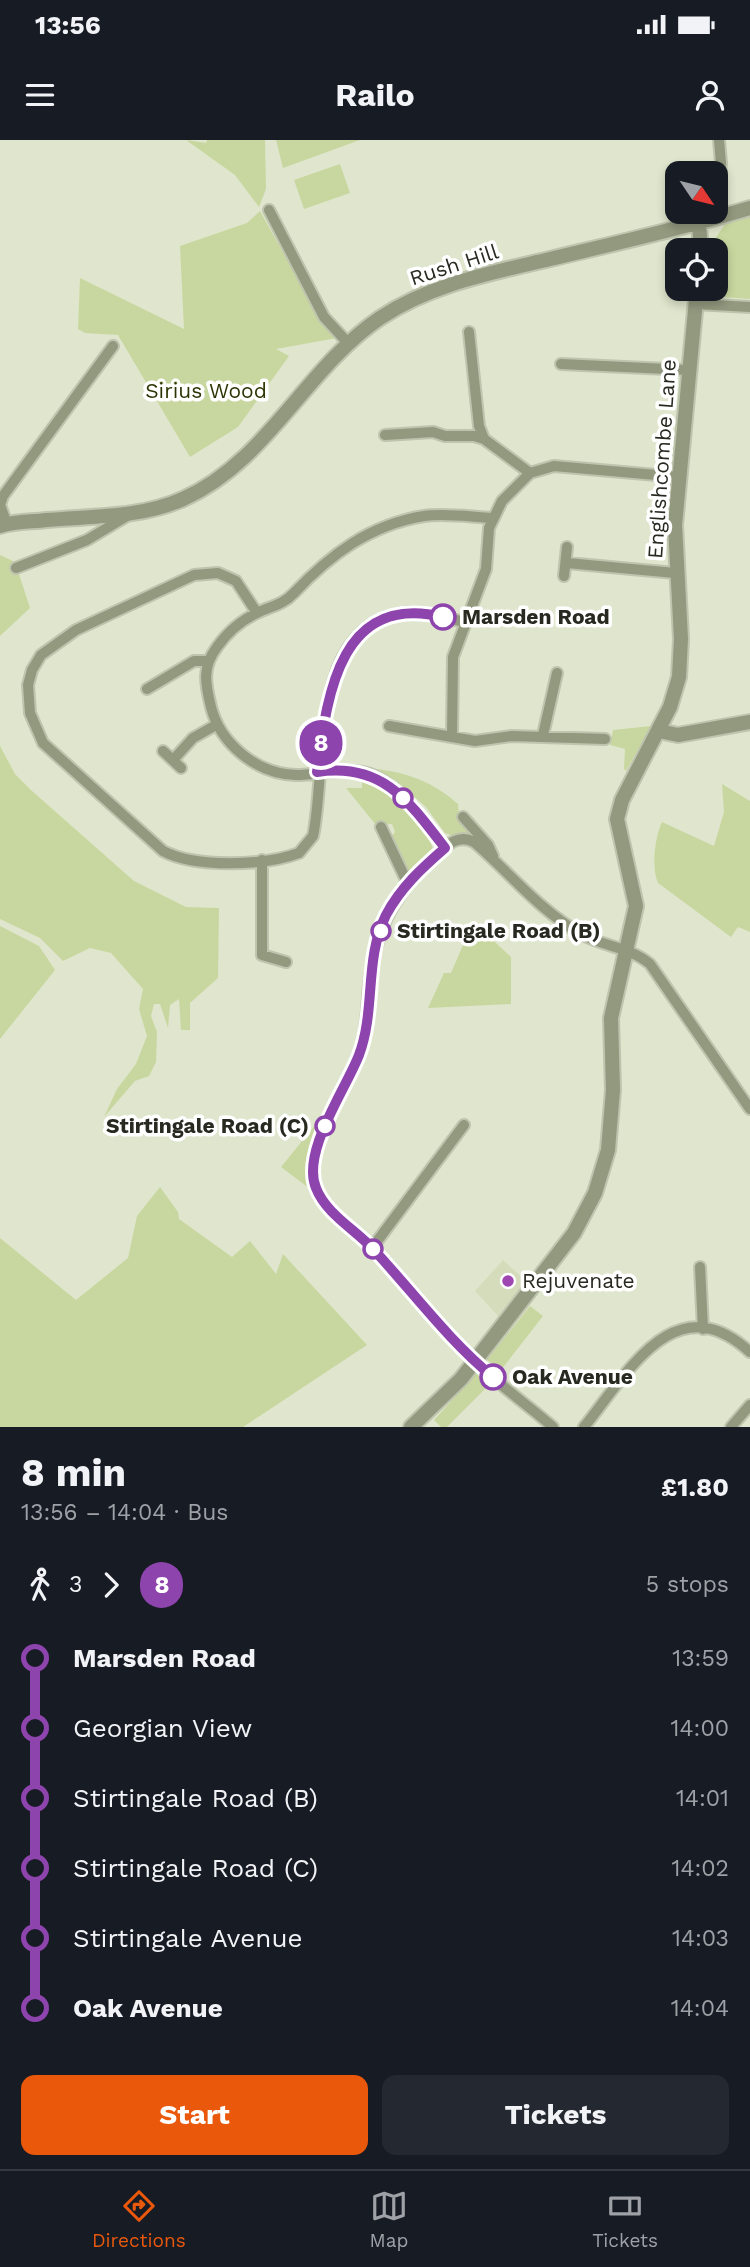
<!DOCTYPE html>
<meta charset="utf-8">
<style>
:root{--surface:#171b24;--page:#242831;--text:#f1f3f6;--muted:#9ea1a6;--line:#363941;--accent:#ea580c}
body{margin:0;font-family:"Work Sans",sans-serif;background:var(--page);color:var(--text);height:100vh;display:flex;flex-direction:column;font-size:26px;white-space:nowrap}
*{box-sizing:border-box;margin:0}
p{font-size:23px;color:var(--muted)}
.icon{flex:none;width:38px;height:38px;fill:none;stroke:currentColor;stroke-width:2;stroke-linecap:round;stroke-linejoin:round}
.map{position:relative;height:1287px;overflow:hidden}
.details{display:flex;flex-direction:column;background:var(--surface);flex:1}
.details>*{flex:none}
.badge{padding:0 14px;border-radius:23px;font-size:24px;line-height:46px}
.needle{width:46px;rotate:125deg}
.buttons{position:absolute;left:665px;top:21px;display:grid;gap:14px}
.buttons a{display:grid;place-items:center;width:63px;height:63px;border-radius:14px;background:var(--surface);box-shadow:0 4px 10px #0003;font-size:35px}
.map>.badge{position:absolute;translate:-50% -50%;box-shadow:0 0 0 4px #fff}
.legs{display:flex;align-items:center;gap:10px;height:77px;padding:0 21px;font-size:23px}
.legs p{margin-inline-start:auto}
.summary{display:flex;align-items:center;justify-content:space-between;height:119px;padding:0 21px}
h1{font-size:38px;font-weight:700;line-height:52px}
.cta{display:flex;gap:14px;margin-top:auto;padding:14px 21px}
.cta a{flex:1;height:80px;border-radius:14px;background:var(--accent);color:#fff;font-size:28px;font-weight:700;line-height:80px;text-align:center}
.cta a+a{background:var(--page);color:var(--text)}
ul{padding:0 21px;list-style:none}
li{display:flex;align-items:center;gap:24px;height:70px;font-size:26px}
li i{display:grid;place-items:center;width:10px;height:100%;margin:0 9px;background:currentColor}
li i::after{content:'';width:18px;height:18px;margin:-9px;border:5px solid;border-radius:50%;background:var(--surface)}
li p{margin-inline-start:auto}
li:first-child i{background:linear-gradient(#0000 50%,currentColor 0)}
li:last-child i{background:linear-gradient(currentColor 50%,#0000 0)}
.status{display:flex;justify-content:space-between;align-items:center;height:49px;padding:0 35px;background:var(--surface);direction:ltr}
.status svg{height:19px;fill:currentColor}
header{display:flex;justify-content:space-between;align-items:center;height:91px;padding:0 21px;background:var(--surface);font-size:32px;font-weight:700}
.dock{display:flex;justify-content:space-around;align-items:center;height:98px;border-top:2px solid var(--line);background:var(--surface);font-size:19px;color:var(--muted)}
.dock a{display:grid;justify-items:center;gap:4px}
.dock .active{color:var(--accent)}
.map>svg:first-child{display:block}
.built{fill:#d4dcbc}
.green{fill:#c8d79f}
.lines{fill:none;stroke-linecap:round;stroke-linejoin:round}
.minor-casing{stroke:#bec4ae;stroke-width:14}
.tertiary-casing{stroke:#bec4ae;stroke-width:18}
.minor{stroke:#92997e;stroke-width:10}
.tertiary{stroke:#92997e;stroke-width:14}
.line-1-casing{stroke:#fff;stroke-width:16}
.line-1{stroke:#8e44ad;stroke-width:10}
.stop-1-dot{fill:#fff;stroke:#8e44ad;stroke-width:3.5}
.poi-dot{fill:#9e46b2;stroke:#fff;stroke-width:2.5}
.labels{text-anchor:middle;stroke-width:7;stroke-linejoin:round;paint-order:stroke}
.street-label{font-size:21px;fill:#282a21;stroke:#fff}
.park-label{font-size:21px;fill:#2b3402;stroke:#fff}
.stop-label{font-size:21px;font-weight:bold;fill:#282a21;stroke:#fff;text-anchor:start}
.poi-label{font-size:21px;fill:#282a21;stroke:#fff;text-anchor:start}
</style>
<div class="status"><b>13:56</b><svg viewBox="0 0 49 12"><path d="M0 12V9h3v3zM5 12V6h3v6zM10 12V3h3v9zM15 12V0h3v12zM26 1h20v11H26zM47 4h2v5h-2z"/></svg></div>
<header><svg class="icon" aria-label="menu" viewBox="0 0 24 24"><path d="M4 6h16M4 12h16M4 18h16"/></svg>Railo<svg class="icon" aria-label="person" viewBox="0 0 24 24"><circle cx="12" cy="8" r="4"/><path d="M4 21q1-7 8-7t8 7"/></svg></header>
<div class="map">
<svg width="750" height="1287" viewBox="0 0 750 1287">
<rect width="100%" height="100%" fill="#dfe6cd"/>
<path class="built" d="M 503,1120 L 526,1141 L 498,1176 L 475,1151 Z"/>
<path class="green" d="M 186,0 L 206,3 L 207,0 L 265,0 L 266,49 L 259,67 L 235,35 Z
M 276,0 L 360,0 L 283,28 Z
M 340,24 L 350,53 L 304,69 L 294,40 Z
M 260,71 L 310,161 L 337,198 L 276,209 L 289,216 L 238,287 L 190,317 L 118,195 L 85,193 L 78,189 L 80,138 L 184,189 L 180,106 L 247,83 Z
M 750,76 L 750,159 L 722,157 L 709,149 L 716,149 L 716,110 L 708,110 L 725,84 Z
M 0,415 L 15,422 L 30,468 L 0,496 Z
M 651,586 L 626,631 L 624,629 L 625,609 L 610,605 L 613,590 Z
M 0,606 L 15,634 L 32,651 L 134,741 L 186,767 L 219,768 L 218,838 L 190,863 L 190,890 L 181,890 L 179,859 L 170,865 L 168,888 L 160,864 L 154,864 L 151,876 L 157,892 L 156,922 L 149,936 L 135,941 L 104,977 L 117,949 L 136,924 L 147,896 L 139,869 L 143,849 L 111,813 L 90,808 L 63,821 L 40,798 L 0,779 Z
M 376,629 C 409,633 433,642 458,664 L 459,676 L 487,708 L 445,693 L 426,667 L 395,640 L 375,632 Z
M 362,640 C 390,640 426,687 434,711 L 408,735 L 390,698 L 395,692 L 392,684 L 376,685 L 346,648 L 362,648 Z
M 722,644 L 750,661 L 750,792 L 738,787 L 731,797 L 658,743 C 651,727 655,697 662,682 L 714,706 L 724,672 Z
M 473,782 L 511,817 L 511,864 L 428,868 L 444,833 L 451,833 Z
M 0,786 L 39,806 L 55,830 L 0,899 Z
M 333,963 L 322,986 L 313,1051 L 281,1027 Z
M 160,1047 L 178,1072 L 179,1079 L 232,1117 L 250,1101 L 276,1134 L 283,1114 L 367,1205 L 243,1287 L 0,1287 L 0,1098 L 76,1160 L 128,1118 L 137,1076 Z
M 530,1166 L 543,1176 L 501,1230 L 487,1220 Z
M 478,1232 L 491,1243 L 447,1287 L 441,1287 L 434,1280 Z"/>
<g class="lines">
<g class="minor-casing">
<path id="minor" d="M 716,68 L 721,23 L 719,0
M 269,70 L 324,177 L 348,203
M 696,164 L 750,167
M 469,192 L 479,286 L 484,299
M 561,224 L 688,230
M 385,295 L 433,292 L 445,296 L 474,296 L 484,299 L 530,333
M 7,384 L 0,365 L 3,356 L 113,206
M 567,423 L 675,433
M 16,428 L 87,400 L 127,376
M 564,436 L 567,407
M 257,473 L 236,441 L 218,433 L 194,435 L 76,490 L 41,515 L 32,530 L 28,545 L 30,573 L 43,603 L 163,711 C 195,728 264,726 299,713 L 313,696 C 328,627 306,477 413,472 C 430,471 449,479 465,482
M 147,549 L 194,521 L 207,521
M 389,586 L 475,601 L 512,596 L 605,599
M 543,595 L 557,533
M 452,597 L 453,517 L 486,429 L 489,388 L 502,361 L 530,333 L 554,326 L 679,337
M 163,611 L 181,628
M 173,620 L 193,598 L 216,585
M 463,677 L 488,705 L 493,716
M 381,687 L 407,742
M 445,708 C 426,683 404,650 375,636 C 350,625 322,635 296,635 C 256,634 220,603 211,567 C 205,543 202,527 217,507 C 227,493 242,480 257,473 C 271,466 283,465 294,453 C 330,415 369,385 424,376 C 446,373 470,377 492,378
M 262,720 L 262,815 L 286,822
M 372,1108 L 464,985
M 700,1127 L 703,1189
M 553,1287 C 524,1262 491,1239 465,1212 C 432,1179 405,1142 373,1109 C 355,1090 325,1073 315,1048 C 300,1006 352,944 362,904 C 367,886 367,865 369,846 C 376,787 394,754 437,714 C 448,704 459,694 474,702 C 510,733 539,770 581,794 C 604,807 630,807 650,824 L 750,969
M 584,1287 C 627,1234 675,1143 750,1212
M 731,1287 L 750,1265"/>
</g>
<g class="tertiary-casing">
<path id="tertiary" d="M 699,83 L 701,110
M 0,386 C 15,381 32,382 47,380 C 92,376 141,378 183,359 C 267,322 305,229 380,178 C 431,144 491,133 550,119 C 617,103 684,88 750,68
M 659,591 L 678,595 L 750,582
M 411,1287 L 461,1239 L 574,1093 L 595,1053 L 608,1010 L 613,950 L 611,878 L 636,766 L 617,679 L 622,660 L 670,567 L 679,537 L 681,499 L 675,385 L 697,149"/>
</g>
<use href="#minor" class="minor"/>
<use href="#tertiary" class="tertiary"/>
</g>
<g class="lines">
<g class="line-1-casing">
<path id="line-1" d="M 443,477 C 338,452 327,558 317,632 C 382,622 409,661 445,708 C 422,728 401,747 386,775 C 364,819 376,870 359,915 C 346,949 301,1012 316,1048 C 326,1074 356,1090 374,1110 C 413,1152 448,1200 493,1237"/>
</g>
<use href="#line-1" class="line-1"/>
</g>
<g class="stop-1-dot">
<circle cx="443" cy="477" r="12"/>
<circle cx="403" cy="658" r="9"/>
<circle cx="381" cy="791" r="9"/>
<circle cx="325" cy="986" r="9"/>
<circle cx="373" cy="1109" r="9"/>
<circle cx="493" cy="1237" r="12"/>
</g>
<circle class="poi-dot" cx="508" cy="1141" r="7"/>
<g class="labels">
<g class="street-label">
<text transform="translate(454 125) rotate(-18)" y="7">Rush Hill</text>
<text transform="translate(662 319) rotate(-86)" y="7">Englishcombe Lane</text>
</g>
<g class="park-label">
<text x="206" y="258">Sirius Wood</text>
</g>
<g class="stop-label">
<text x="462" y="484">Marsden Road</text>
<text x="397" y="798">Stirtingale Road (B)</text>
<text x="309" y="993" text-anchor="end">Stirtingale Road (C)</text>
<text x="512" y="1244">Oak Avenue</text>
</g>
<g class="poi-label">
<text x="522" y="1148">Rejuvenate</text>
</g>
</g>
</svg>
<div class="buttons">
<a><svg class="needle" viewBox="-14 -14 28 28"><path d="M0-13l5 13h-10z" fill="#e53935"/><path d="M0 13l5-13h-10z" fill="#9ea1a6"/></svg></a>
<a><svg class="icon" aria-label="locate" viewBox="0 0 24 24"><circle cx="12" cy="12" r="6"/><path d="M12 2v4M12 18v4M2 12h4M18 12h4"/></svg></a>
</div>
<b class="badge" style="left:321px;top:603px;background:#8e44ad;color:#fff">8</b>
</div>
<section class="details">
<div class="summary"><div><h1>8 min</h1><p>13:56 – 14:04 · Bus</p></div><b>£1.80</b></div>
<div class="legs"><svg class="icon" aria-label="walk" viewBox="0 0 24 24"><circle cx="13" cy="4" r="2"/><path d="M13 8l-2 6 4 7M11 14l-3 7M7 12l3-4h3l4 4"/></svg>3<svg class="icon" aria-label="forward" viewBox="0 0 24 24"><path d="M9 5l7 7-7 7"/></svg><b class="badge" style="background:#8e44ad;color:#fff">8</b><p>5 stops</p></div>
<ul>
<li><i style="color:#8e44ad"></i><b>Marsden Road</b><p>13:59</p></li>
<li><i style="color:#8e44ad"></i><span>Georgian View</span><p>14:00</p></li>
<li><i style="color:#8e44ad"></i><span>Stirtingale Road (B)</span><p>14:01</p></li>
<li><i style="color:#8e44ad"></i><span>Stirtingale Road (C)</span><p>14:02</p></li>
<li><i style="color:#8e44ad"></i><span>Stirtingale Avenue</span><p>14:03</p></li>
<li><i style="color:#8e44ad"></i><b>Oak Avenue</b><p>14:04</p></li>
</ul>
<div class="cta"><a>Start</a><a>Tickets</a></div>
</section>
<nav class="dock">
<a class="active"><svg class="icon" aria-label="directions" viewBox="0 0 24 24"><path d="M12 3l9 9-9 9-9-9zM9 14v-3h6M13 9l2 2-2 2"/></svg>Directions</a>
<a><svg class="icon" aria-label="map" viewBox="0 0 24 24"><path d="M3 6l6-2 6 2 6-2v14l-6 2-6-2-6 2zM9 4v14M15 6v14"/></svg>Map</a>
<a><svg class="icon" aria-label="tickets" viewBox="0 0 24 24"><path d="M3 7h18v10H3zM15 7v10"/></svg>Tickets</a>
</nav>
